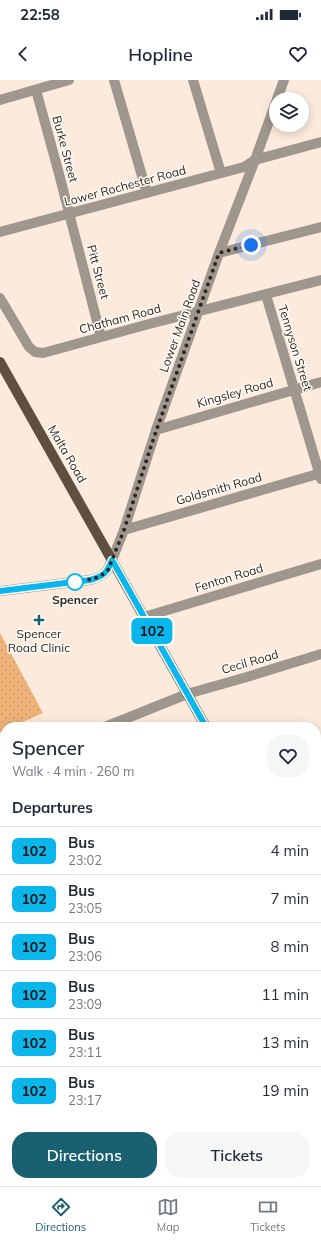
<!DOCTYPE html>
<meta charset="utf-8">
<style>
:root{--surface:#fff;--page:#f6f6f7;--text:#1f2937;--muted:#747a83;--line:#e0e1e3;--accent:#196070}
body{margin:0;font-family:Mulish,sans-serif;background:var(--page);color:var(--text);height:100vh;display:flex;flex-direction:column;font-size:15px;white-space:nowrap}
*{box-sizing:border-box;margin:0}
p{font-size:13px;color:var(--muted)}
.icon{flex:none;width:22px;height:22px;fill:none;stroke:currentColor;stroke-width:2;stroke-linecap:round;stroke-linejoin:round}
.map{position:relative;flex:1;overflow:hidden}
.side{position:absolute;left:0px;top:642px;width:321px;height:464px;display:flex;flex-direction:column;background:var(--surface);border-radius:16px 16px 0 0;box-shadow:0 2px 10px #0003}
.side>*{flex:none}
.badge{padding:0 8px;border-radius:6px;font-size:14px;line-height:26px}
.tools{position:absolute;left:269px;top:12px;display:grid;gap:8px}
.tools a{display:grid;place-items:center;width:40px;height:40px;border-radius:50%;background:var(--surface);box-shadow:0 2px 10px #0003;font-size:20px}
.you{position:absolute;width:20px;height:20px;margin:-10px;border:3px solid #fff;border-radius:50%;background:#1a73e8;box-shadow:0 0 0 6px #1a73e833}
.map>.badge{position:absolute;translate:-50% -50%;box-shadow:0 0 0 2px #fff}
h2{padding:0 12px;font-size:15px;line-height:36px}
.round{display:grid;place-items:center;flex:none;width:42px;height:42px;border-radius:16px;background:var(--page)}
.overview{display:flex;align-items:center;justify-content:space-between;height:68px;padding:0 12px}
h1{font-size:19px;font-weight:600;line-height:30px}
.button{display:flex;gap:8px;margin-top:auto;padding:8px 12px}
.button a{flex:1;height:46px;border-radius:16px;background:var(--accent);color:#fff;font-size:16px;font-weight:600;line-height:46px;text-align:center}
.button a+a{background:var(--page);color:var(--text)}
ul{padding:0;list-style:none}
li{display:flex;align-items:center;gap:12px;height:48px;padding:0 12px;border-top:1px solid var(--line)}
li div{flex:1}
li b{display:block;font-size:15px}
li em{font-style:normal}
li .badge{min-width:44px;font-weight:700;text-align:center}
.status{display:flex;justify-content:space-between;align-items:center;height:28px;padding:0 20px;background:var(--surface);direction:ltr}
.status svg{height:11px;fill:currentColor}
header{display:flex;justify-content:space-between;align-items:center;height:52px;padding:0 12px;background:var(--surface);font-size:18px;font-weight:600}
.menu{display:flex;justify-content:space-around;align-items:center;height:56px;border-top:1px solid var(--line);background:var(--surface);font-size:11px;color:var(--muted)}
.menu a{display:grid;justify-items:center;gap:2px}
.menu .on{color:var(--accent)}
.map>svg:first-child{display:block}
.park{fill:url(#park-dots)}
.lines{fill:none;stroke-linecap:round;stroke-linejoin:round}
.minor{stroke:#9f968e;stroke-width:10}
.tertiary{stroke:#9f968e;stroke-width:10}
.primary{stroke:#5e4f41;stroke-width:10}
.rail-casing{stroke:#6f655b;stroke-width:4.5}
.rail{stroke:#fffbf7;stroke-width:3;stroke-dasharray:9;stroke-linecap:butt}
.primary-bridge{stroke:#5e4f41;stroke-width:10}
.line-casing{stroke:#fff;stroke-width:9}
.line{stroke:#0ab6eb;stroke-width:6}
.walk{stroke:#2e261f;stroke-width:4;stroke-dasharray:0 7.2}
.stop-dot{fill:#fff;stroke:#0ab6eb;stroke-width:2}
.poi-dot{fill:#196070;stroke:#fffbf7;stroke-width:1.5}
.labels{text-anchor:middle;stroke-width:3;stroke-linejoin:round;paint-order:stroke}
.street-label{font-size:12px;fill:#2e261f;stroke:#fffbf7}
.stop-label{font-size:12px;font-weight:bold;fill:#2e261f;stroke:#fffbf7}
.poi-label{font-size:12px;fill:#2e261f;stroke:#fffbf7}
</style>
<div class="status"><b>22:58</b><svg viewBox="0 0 49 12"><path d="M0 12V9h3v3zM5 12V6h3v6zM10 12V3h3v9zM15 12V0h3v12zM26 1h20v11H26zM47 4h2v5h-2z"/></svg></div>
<header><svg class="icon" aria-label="back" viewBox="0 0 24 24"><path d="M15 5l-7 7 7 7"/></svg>Hopline<svg class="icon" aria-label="heart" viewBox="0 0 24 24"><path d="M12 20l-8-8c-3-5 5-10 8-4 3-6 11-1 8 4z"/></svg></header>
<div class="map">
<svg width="321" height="1106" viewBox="0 0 321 1106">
<defs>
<pattern id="park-dots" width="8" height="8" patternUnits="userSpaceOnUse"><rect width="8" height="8" fill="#efb379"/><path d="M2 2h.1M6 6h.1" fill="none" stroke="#cd9a68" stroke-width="1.8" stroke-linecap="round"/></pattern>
</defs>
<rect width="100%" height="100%" fill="#fcebdc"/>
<path class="park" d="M 0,553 L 43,633 L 11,647 L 5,647 L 5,650 L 0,652 Z"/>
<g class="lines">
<path class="minor" d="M 114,0 L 147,113
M 193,0 L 221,93
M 36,10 L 58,90 L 101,257
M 0,20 L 69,0
M 0,152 L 244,87 L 255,80 L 321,62
M 219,173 L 321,147
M 266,215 L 321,399
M 0,218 L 29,267 L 35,272 L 43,273 L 149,244 L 321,200
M 156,350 L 321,302
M 124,450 L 321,393
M 0,511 L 90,500 C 104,496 107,493 112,480
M 144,537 L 321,484
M 105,647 L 187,614 L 247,597 L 321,574
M 316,667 L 321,666
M 0,691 L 5,688
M 316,759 L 321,757
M 0,776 L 5,774
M 0,870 L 5,877
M 316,903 L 321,894
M 316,1038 L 321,1041"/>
<path class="tertiary" d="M 277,19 L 284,0
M 112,480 L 124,450 L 156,350 L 219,173 L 255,80 L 276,22"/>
<path class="primary" d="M 0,282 L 206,647
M 316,835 L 321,844
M 0,923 L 5,925
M 316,1066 L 321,1068
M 316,1083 L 321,1086"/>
<g class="rail-casing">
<path id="rail" d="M 0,940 L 5,947
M 0,949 L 5,956
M 0,967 L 5,973
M 0,977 L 5,983
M 0,999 L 5,1003
M 0,1008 L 5,1013
M 96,1101 L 101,1106
M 105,1101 L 110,1106
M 116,1101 L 120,1106
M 125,1101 L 129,1106
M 134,1101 L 138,1106
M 143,1101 L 147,1106"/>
</g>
<use href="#rail" class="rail"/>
<path class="primary-bridge" d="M 0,941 L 5,943"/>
</g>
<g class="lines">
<g class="line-casing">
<path id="line" d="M 0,511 L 90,500 C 104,496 107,493 112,480 L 206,647"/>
</g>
<use href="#line" class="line"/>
<path class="walk" d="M 75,502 C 86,499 97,501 108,490 L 124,450 L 152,363 L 219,173 L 251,165"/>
</g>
<circle class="stop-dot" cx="75" cy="502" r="8"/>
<path class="poi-dot" d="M37 534h4v4h4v4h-4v4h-4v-4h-4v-4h4z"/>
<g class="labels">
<g class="street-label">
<text transform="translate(65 69) rotate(75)" y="4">Burke Street</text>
<text transform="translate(125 106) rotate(-15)" y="4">Lower Rochester Road</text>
<text transform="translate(98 192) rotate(75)" y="4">Pitt Street</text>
<text transform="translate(120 239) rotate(-15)" y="4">Chatham Road</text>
<text transform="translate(180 246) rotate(-70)" y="4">Lower Main Road</text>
<text transform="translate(295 268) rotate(73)" y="4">Tennyson Street</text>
<text transform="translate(235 313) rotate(-16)" y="4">Kingsley Road</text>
<text transform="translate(67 374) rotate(60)" y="4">Malta Road</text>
<text transform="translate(219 409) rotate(-16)" y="4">Goldsmith Road</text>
<text transform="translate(229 498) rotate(-17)" y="4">Fenton Road</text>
<text transform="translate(250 582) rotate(-16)" y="4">Cecil Road</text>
</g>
<g class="stop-label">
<text x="75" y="524">Spencer</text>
</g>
<g class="poi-label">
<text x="39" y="558">Spencer<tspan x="39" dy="14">Road Clinic</tspan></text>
</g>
</g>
</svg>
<div class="tools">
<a><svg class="icon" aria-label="layers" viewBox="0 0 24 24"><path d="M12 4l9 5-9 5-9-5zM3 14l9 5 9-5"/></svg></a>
</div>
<div class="you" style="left:251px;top:165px"></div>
<b class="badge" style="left:152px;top:551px;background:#0ab6eb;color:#111">102</b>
<section class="side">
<div class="overview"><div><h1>Spencer</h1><p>Walk · 4 min · 260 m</p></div><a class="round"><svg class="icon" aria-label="heart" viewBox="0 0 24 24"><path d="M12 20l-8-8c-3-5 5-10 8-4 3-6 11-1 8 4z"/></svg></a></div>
<h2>Departures</h2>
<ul>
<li><span class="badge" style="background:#0ab6eb;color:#111">102</span><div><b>Bus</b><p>23:02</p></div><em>4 min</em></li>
<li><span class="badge" style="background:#0ab6eb;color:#111">102</span><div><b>Bus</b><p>23:05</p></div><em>7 min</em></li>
<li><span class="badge" style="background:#0ab6eb;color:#111">102</span><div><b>Bus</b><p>23:06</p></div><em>8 min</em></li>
<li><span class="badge" style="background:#0ab6eb;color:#111">102</span><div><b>Bus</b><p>23:09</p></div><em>11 min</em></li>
<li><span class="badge" style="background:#0ab6eb;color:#111">102</span><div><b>Bus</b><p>23:11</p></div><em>13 min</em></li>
<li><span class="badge" style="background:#0ab6eb;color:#111">102</span><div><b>Bus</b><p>23:17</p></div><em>19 min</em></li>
</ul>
<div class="button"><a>Directions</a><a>Tickets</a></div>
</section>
</div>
<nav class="menu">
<a class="on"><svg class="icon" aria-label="directions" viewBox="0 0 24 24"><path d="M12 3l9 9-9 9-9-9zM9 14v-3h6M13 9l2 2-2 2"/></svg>Directions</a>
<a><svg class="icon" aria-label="map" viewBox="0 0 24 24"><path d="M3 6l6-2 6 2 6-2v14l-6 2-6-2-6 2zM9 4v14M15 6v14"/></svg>Map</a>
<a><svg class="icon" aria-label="tickets" viewBox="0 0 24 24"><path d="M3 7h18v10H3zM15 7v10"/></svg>Tickets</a>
</nav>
